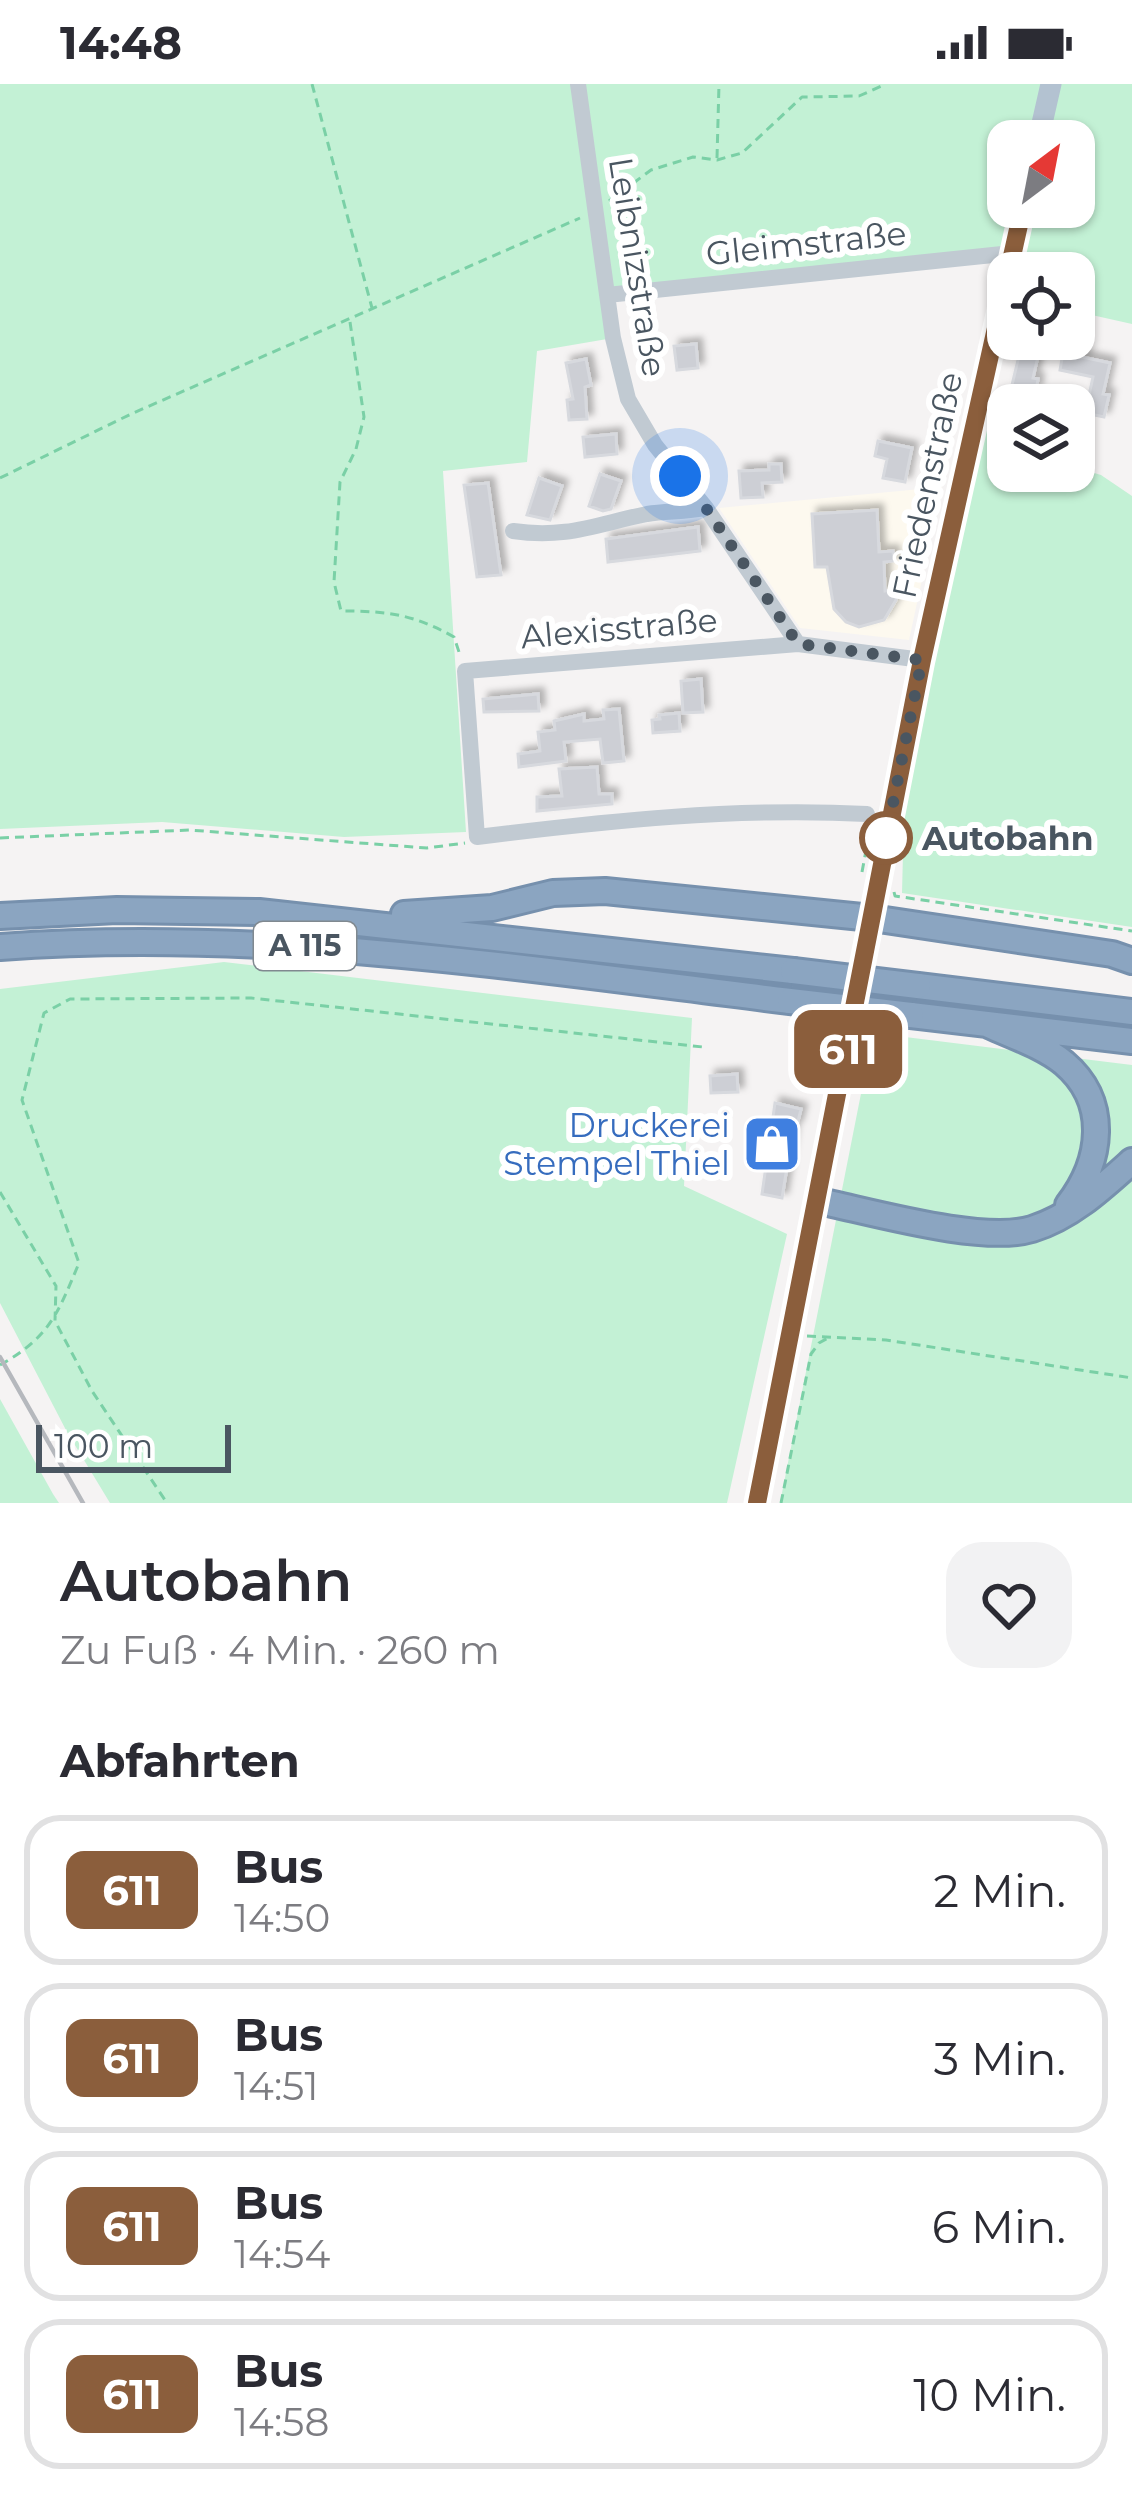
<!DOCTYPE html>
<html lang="de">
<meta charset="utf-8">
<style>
:root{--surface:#fff;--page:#f2f2f3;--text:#2b2b33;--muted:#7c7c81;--line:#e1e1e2}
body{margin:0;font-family:Montserrat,sans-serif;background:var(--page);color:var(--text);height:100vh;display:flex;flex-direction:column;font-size:45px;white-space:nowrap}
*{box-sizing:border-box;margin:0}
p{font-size:39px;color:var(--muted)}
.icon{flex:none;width:66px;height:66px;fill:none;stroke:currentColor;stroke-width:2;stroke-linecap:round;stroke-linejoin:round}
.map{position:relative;height:1419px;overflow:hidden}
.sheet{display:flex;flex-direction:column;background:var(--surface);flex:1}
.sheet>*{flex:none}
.badge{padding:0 24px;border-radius:18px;font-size:42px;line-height:78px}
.needle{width:78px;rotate:32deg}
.fabs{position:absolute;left:987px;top:36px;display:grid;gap:24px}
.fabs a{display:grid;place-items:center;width:108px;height:108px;border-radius:24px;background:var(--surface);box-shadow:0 3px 9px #0004;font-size:60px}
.scale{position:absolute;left:36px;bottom:30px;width:195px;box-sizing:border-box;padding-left:12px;border:6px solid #4a5661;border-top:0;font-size:33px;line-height:42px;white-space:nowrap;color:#4a5661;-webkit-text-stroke:9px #fff;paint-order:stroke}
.you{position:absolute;width:60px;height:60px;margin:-30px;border:9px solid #fff;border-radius:50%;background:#1a73e8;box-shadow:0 0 0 18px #1a73e833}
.map>.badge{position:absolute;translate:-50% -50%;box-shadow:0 0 0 6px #fff}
h2{padding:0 60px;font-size:45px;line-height:108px}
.round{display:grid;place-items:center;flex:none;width:126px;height:126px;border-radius:36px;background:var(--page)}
.overview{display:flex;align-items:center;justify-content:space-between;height:204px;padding:0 60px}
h1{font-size:57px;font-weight:600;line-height:90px}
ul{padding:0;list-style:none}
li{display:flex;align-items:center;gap:36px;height:150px;margin:0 24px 18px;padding:0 36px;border:6px solid var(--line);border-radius:36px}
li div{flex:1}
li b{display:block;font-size:45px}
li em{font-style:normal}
li .badge{min-width:132px;font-weight:700;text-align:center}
.status{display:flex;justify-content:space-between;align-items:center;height:84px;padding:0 60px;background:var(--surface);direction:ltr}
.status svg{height:33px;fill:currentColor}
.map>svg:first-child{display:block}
.commercial{fill:#fdf9ef}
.green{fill:#c3f1d5;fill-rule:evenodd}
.building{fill:#cdcfd5;stroke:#d7d9de;stroke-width:3;filter:url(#shadow)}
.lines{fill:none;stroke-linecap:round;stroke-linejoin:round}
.highway-casing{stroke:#7690ad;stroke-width:30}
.path{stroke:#7ad0a6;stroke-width:3;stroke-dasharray:9 6;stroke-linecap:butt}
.minor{stroke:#c1cad2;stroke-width:16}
.major{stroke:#b3c2d1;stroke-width:21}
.highway{stroke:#8ba5c1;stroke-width:24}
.rail{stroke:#b5b8bd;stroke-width:4.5}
.highway-bridge-casing{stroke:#7690ad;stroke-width:30;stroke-linecap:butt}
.highway-bridge{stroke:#8ba5c1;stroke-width:24}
.line-casing{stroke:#fff;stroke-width:27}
.line{stroke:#8b5e3c;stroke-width:18}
.walk{stroke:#4a5661;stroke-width:12;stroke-dasharray:0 21.6}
.stop-dot{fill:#fff;stroke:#8b5e3c;stroke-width:6}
.labels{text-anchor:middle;stroke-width:12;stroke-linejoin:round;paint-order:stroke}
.shield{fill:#fff;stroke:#808990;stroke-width:3}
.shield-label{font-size:30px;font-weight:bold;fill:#4a5661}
.street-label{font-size:33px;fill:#4a5661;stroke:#fff}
.stop-label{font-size:33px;font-weight:bold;fill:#4a5661;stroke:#fff;text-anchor:start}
.shop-label{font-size:33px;fill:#366cbe;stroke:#fff;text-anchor:end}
</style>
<div class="status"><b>14:48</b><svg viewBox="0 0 49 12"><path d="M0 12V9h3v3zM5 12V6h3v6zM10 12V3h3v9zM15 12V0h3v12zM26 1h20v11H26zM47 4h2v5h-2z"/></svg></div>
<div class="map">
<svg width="1132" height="1419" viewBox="0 0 1132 1419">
<defs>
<filter id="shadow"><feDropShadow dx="5.5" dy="-5.5" stdDeviation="3" flood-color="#0004"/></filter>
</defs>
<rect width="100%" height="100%" fill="#f5f3f3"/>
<path class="commercial" d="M 942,403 L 909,556 L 800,544 L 719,424 Z"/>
<path class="green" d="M 0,0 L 1132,0 L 1132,240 L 1074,227 L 1074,189 L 1008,189 L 1008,213 L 993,210 L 1002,170 L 607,211 L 613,254 L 537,267 L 527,378 L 443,387 L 466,748 L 344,753 L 162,738 L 0,745 ZM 1008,57 L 1074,57 L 1074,123 L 1008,123 Z
M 989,330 L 1008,334 L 1008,387 L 1074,387 L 1074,383 L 1101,391 L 1132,412 L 1132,843 L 902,809 L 905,689 Z
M 224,878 L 692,934 L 684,1102 L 787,1150 L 727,1419 L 110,1419 L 67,1348 L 0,1219 L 0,905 Z
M 873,949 L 1132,981 L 1132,1419 L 780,1419 Z
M 0,1315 L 53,1410 L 59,1419 L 0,1419 Z"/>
<path class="building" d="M 1023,255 L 1042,255 L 1033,294 L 1038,295 L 1036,307 L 1012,301 Z
M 696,260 L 698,284 L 677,286 L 674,262 Z
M 1063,269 L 1110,279 L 1103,310 L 1109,311 L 1104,333 L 1085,329 L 1093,293 L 1060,286 Z
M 586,275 L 591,301 L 585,303 L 587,335 L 569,336 L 567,316 L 573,315 L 566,279 Z
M 616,350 L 617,370 L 585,373 L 583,353 Z
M 878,357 L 912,364 L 905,398 L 883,394 L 887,375 L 875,372 Z
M 769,380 L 781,380 L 782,398 L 762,399 L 763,413 L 741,414 L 739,387 L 769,386 Z
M 600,390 L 621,397 L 611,425 L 603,427 L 589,422 Z
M 539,394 L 562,402 L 550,436 L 527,431 Z
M 488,399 L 501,491 L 477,493 L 464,401 Z
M 877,426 L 879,468 L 893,467 L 894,477 L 884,478 L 885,507 L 897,505 L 896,516 L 884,536 L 859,543 L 846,538 L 834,525 L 827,483 L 815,483 L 812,430 Z
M 698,443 L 700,467 L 608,478 L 606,455 Z
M 701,595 L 703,628 L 683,629 L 681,597 Z
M 538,610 L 539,627 L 484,628 L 483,615 Z
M 619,625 L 624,677 L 603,679 L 600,655 L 564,658 L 566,677 L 519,683 L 518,670 L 540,667 L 538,648 L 555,646 L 554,637 L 584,630 L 584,637 L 604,635 L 603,626 Z
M 679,629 L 680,647 L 653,649 L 652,636 L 660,635 L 659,631 Z
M 597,683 L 599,710 L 612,710 L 612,720 L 537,727 L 537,713 L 562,712 L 559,685 Z
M 737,990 L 738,1008 L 711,1009 L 710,992 Z
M 775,1019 L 801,1025 L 797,1041 L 794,1040 L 782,1114 L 762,1110 Z"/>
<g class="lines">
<g class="highway-casing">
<path id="highway" d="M 404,830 L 492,824 L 553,809 L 605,807 L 872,834 L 1112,870 L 1132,877
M 0,832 L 117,826 L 259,828 L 793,887
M 0,863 C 265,843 527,885 790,917
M 918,902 L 1132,928
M 911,931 L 1132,957
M 989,941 C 1013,952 1043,962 1064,979 C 1110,1018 1102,1077 1068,1121
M 819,1117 C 872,1128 983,1160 1032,1145 C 1071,1133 1102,1104 1132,1077"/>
</g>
<path class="path" d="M 312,0 L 372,224
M 717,74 L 719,0
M 609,117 L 651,86 L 693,73 L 717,76 L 742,69 L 802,13 L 859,12 L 886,0
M 350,238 L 364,333 L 356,365 L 340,398 L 334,498 L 341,527 C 387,527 413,530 454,553 L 460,571
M 0,394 L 131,330 L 580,134
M 0,754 L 189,746 L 427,764 L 465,759
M 862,788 L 870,745
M 894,808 L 895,812 L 1132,847
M 0,1108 L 56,1202 L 55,1237 L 92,1307 L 167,1419
M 807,1252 L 886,1256 L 1132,1294
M 0,1281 C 50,1253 58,1229 79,1179 L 22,1016 L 44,929 L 70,915 L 251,914 L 703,963
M 781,1419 L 811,1270 L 819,1259 L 828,1254"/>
<path class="minor" d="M 578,0 L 613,254 L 628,315 L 655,361 L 706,424 L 798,560
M 607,211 L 1012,169
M 513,447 C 566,455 597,440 647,430 C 667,427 686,428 706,424
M 867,730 C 737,723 607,737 477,753 L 465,587 L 798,560 L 922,576"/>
<path class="major" d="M 1038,57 L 1051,0
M 757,1419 L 922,576 L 1023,123"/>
<use href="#highway" class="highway"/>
<path class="rail" d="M 0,1273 L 83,1419"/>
<g class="highway-bridge-casing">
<path id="highway-bridge" d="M 793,887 L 918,902
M 790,917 L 911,931"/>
</g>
<use href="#highway-bridge" class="highway-bridge"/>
</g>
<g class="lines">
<g class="line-casing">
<path id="line" d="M 757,1419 L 922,576 L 1023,123"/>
</g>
<use href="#line" class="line"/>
<path class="walk" d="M 680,392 L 706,424 L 798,560 L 922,576 L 886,754"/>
</g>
<defs>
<g id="shop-square" transform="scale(3)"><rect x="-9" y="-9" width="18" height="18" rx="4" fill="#3f7fe0" stroke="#fff"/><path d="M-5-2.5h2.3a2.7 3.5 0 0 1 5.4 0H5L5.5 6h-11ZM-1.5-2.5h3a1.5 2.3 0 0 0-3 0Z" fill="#fff"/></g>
</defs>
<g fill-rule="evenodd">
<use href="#shop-square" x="772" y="1060"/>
</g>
<circle class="stop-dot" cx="886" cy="754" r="24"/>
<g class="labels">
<rect class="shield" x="254" y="838" width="102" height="48" rx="9"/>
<g class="shield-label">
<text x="305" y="872">A 115</text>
</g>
<g class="street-label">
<text transform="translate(806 159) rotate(-6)" y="12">Gleimstraße</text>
<text transform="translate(638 183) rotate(81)" y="12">Leibnizstraße</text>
<text transform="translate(927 401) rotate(-78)" y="12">Friedenstraße</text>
<text transform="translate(619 544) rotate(-5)" y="12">Alexisstraße</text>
</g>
<g class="stop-label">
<text x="922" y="766">Autobahn</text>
</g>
<g class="shop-label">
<text x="730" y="1053">Druckerei<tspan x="730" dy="38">Stempel Thiel</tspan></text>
</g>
</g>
</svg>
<div class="fabs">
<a><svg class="needle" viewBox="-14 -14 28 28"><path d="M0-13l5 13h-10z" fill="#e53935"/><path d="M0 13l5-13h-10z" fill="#7c7c81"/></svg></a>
<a><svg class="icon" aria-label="locate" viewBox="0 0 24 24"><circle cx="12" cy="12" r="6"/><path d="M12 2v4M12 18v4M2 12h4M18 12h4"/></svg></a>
<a><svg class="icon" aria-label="layers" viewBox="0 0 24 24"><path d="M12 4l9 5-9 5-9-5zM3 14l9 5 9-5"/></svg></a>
</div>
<div class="scale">100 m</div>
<div class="you" style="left:680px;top:392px"></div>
<b class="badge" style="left:848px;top:965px;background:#8b5e3c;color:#fff">611</b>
</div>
<section class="sheet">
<div class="overview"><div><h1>Autobahn</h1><p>Zu Fuß · 4 Min. · 260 m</p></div><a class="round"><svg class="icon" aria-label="heart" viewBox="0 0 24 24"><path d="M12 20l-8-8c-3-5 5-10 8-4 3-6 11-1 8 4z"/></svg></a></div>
<h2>Abfahrten</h2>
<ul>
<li><span class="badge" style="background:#8b5e3c;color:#fff">611</span><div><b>Bus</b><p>14:50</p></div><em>2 Min.</em></li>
<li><span class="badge" style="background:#8b5e3c;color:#fff">611</span><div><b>Bus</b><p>14:51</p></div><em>3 Min.</em></li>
<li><span class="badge" style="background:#8b5e3c;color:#fff">611</span><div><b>Bus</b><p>14:54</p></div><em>6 Min.</em></li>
<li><span class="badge" style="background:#8b5e3c;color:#fff">611</span><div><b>Bus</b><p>14:58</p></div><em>10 Min.</em></li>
</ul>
</section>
